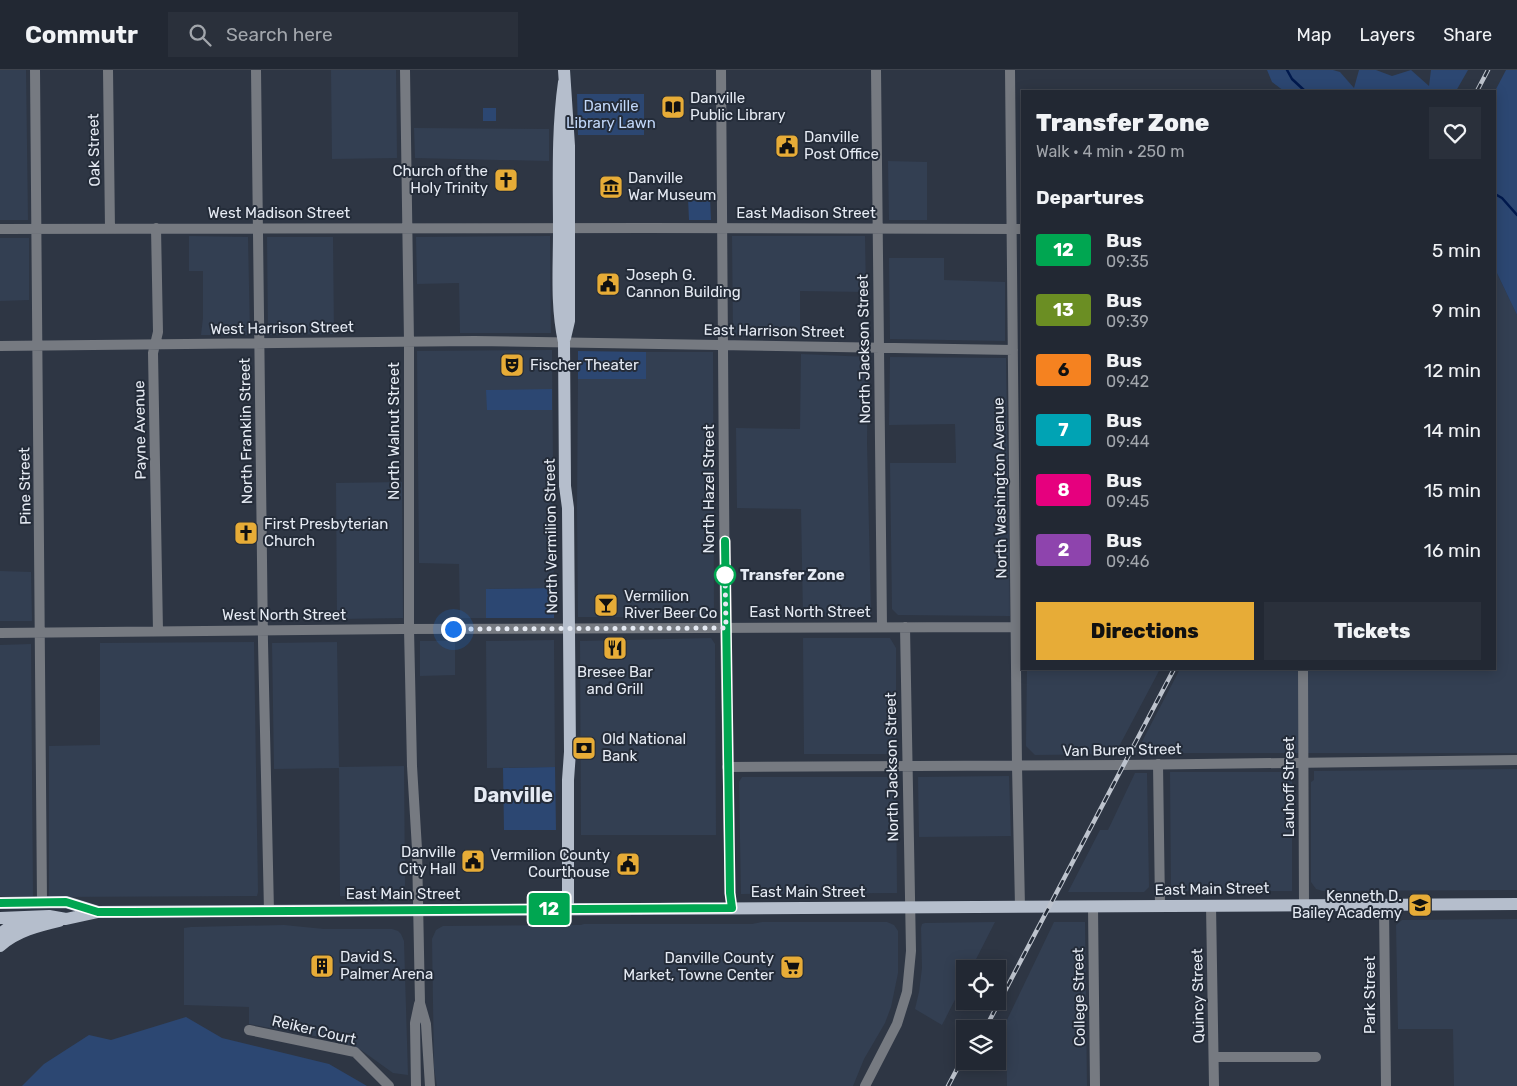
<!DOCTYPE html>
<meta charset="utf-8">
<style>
:root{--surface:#222833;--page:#2a303b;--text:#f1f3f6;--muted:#a2a6ac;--line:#3f444e;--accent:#e7ac37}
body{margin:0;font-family:Rubik,sans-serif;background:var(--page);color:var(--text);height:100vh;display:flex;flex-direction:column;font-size:19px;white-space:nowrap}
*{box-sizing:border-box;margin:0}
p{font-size:16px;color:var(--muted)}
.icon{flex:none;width:28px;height:28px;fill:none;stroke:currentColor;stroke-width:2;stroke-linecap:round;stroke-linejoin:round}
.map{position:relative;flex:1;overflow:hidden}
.panel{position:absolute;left:1021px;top:20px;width:475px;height:580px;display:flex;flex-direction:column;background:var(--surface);border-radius:0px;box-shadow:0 2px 12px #0003,0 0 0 1px var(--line)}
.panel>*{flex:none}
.badge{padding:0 10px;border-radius:4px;font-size:18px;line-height:32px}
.buttons{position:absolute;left:956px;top:890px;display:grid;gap:10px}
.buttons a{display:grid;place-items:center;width:50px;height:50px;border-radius:0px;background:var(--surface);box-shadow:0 2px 12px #0003,0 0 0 1px var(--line);font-size:25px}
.you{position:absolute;width:25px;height:25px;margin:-12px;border:4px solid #fff;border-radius:50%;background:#1a73e8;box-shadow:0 0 0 8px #1a73e833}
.map>.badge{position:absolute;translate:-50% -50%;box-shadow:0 0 0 2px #fff}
h2{padding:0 15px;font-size:19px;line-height:45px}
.round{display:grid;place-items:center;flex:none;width:52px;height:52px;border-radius:0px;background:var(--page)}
.overview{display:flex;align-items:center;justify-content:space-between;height:85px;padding:0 15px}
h1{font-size:24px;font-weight:800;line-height:38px}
.cta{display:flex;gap:10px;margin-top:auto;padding:10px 15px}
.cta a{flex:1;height:58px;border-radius:0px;background:var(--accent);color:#111;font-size:20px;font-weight:800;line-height:58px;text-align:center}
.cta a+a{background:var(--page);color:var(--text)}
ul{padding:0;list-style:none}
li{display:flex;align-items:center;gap:15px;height:60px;padding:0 15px}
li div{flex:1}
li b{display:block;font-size:19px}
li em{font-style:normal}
li .badge{min-width:55px;font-weight:700;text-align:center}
header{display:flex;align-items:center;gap:30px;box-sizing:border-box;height:70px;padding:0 25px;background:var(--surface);border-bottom:1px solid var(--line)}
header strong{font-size:24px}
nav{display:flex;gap:28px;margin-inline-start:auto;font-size:18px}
.search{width:350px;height:45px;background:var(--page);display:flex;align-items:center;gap:12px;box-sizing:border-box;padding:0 18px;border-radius:0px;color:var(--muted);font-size:19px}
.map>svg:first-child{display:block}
.built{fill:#333f52}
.green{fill:#2c4772}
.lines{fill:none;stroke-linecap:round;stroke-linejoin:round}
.stream{stroke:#00194d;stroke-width:2.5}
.minor{stroke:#767a81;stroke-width:10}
.major{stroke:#b5becc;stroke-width:12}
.rail-casing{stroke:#bdc3cd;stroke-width:4.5}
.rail{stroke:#242c39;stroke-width:2.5;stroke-dasharray:8;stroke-linecap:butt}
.line-casing{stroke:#fff;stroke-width:11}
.line{stroke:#00a651;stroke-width:8}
.walk{stroke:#e5eaf3;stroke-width:5;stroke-dasharray:0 9}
.stop-dot{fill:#fff;stroke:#00a651;stroke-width:2.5}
.labels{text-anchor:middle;stroke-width:4;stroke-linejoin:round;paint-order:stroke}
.poi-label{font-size:15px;fill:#e5eaf3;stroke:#242c39;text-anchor:start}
.park-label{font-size:15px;fill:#c1d7f9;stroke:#242c39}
.street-label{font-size:15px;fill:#e5eaf3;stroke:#242c39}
.stop-label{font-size:15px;font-weight:bold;fill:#e5eaf3;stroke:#242c39;text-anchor:start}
.district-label{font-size:20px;font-weight:bold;fill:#e5eaf3;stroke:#242c39}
</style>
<header>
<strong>Commutr</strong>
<div class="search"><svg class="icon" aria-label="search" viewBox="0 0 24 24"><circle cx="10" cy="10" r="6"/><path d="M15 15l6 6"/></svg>Search here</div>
<nav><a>Map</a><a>Layers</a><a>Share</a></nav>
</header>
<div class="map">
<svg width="1517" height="1016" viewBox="0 0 1517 1016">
<rect width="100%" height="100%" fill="#2e3644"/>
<path class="built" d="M 0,0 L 26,0 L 28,150 L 0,150 Z
M 331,0 L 396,0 L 397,88 L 332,89 Z
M 414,58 L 549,59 L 549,91 L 415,88 Z
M 888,91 L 927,92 L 927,150 L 889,150 Z
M 189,166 L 248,167 L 250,265 L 201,265 L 203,248 L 203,201 L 189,201 Z
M 550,166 L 551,263 L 460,263 L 459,213 L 417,214 L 416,167 Z
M 732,166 L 865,166 L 866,222 L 800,221 L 800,266 L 733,265 Z
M 267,167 L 333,167 L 334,264 L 268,265 Z
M 0,168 L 29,168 L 29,230 L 0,231 Z
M 889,188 L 944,188 L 944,210 L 1005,212 L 1005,271 L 890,269 Z
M 1495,199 L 1517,245 L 1517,683 L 1136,683 L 1180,599 L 1495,599 Z
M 552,280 L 554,518 L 486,519 L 486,548 L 460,548 L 459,494 L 419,493 L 417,281 Z
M 646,282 L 713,282 L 714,543 L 711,547 L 578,547 L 577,437 L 578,309 L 646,309 Z
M 801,284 L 868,287 L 867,373 L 871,546 L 803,546 L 801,439 L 737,438 L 736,358 L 800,359 Z
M 890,287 L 1006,288 L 1010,546 L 898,545 L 892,539 L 890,393 L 956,393 L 956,388 L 955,354 L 889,355 Z
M 402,412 L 403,548 L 337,549 L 336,413 Z
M 0,501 L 31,502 L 32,551 L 0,551 Z
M 711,568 L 715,574 L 716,765 L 581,765 L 580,571 Z
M 803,568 L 890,568 L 896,578 L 896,684 L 804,684 Z
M 554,570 L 555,697 L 487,698 L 486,571 Z
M 420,571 L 455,571 L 455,605 L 420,606 Z
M 254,572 L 258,822 L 257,826 L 49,827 L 49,676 L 100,675 L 100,573 Z
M 337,572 L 339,697 L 404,696 L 405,815 L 403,821 L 399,826 L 340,826 L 339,698 L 274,699 L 272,573 Z
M 31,574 L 33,826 L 0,826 L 0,575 Z
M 1027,599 L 1160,599 L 1115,684 L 1035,685 L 1026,676 Z
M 1517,699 L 1517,820 L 1323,821 L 1316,819 L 1311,812 L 1311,712 L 1314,710 L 1314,701 Z
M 1170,702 L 1292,702 L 1292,821 L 1171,821 Z
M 1135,703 L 1147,703 L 1149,817 L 1144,822 L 1068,822 L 1100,760 L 1108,760 Z
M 1009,706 L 1011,766 L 919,767 L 918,707 Z
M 742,707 L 896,707 L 897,823 L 741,824 L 739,712 Z
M 1517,849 L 1517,1016 L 1454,1016 L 1453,959 L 1398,959 L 1396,855 L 1402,850 Z
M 762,852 L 887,852 L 894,855 L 898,861 L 898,903 L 891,937 L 885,953 L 864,989 L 853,1016 L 437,1016 L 434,998 L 432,869 L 436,860 L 443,856 L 581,855 L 584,854 L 752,854 Z
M 1054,852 L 1085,852 L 1087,1016 L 1007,1016 L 1006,952 Z
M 925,853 L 995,852 L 971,899 L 965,899 L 965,910 L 942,955 L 915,939 L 919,922 L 922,898 L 921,858 L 922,854 Z
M 284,855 L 324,859 L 392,859 L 398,861 L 401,864 L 404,871 L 408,1005 L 393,1003 L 361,980 L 336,970 L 249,954 L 249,937 L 184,935 L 184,858 L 191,857 Z"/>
<path class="green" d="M 1267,0 L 1333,0 L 1340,2 L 1354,18 L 1359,0 L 1376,0 L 1392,6 L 1411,0 L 1429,16 L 1431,0 L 1468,0 L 1456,21 L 1284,21 L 1272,12 Z
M 1506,0 L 1517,0 L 1517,245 L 1495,199 L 1495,21 Z
M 577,24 L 644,24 L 644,65 L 578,65 Z
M 483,38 L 496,38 L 496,51 L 483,51 Z
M 710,127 L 711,150 L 689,150 L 688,128 Z
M 578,281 L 646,282 L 646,309 L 578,309 Z
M 552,319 L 552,340 L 487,340 L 486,320 Z
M 554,518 L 554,548 L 486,548 L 486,519 Z
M 555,697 L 556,760 L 504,760 L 503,698 Z
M 186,947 L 222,968 L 329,994 L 367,1016 L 22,1016 L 44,994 L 89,965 L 111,970 Z"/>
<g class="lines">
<path class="stream" d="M 1287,0 L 1292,9 L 1305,21
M 1495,124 L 1502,128 L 1517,145"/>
<path class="minor" d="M 35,0 L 42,832
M 108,0 L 110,159
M 256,0 L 263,572 L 269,841
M 405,0 L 409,272 L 409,559 L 412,696 L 417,779 L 420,933 L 426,954 L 430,1016
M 721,0 L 725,558 L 730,823 L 732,839
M 876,0 L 882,557
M 1010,0 L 1017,696 L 1020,837
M 156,158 L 158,262 L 153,283 L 158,561
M 0,159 L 645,158 L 1022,159
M 0,276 L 474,271 L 1013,280
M 0,563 L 402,559 L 1022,557
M 1303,599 L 1304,835
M 1158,694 L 1160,836
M 727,697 L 1123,695 L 1517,690
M 1211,835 L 1214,1016
M 1384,835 L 1386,1016
M 1093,837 L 1095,1016
M 249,960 L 355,982 L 389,1016
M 1214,987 L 1316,987
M 416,1016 L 415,953 L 419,934
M 865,1016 L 897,954 L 907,922 L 911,881 L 905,557"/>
<path class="major" d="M 564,0 L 569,76 L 569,251 L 565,268
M 564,12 C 557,61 559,111 559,161 C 559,198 556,236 564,272 L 565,416 L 568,438 L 570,682 L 568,710 L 568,839
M 0,833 L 66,832 L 98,842
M 0,848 L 49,846 L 66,849 L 98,842 L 1517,834
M 0,864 L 12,855 L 25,850
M 0,876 C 17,861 38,856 59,851"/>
<g class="rail-casing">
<path id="rail" d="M 1477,21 L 1488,0
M 985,959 L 1174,599
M 948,1016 L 965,984"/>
</g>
<use href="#rail" class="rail"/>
</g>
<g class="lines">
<g class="line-casing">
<path id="line" d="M 0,833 L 66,832 L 98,842 L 132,842 L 732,838 L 730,823 L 725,471"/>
</g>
<use href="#line" class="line"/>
<path class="walk" d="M 453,559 L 726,558 L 725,503 L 725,505"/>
</g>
<defs>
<g id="library-square" transform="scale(1.25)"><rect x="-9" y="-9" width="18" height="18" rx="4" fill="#e7ac37" stroke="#242c39"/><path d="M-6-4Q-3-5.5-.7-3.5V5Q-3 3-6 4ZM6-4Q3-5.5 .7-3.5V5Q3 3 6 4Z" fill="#111"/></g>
<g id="civic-square" transform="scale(1.25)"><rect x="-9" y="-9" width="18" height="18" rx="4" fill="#e7ac37" stroke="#242c39"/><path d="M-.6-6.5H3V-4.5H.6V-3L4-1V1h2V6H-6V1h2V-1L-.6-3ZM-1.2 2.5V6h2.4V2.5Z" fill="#111"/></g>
<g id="church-square" transform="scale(1.25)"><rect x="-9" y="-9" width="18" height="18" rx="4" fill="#e7ac37" stroke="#242c39"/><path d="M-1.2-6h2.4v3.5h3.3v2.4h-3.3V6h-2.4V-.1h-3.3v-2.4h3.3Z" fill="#111"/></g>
<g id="museum-square" transform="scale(1.25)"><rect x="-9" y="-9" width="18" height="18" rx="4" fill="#e7ac37" stroke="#242c39"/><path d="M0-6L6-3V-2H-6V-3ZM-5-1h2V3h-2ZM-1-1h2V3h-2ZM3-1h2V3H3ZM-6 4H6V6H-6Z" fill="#111"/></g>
<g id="theatre-square" transform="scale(1.25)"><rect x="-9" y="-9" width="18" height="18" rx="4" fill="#e7ac37" stroke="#242c39"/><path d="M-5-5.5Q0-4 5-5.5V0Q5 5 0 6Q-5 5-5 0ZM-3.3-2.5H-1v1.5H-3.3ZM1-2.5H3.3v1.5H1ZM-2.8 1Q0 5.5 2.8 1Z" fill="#111"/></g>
<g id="bar-square" transform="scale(1.25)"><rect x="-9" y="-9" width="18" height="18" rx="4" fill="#e7ac37" stroke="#242c39"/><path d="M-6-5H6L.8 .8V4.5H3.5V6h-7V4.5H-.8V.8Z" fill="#111"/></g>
<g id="restaurant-square" transform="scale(1.25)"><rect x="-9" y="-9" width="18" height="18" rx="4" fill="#e7ac37" stroke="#242c39"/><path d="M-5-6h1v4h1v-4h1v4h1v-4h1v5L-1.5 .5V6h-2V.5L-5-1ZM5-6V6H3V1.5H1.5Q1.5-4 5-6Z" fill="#111"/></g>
<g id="bank-square" transform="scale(1.25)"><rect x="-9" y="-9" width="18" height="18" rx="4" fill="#e7ac37" stroke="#242c39"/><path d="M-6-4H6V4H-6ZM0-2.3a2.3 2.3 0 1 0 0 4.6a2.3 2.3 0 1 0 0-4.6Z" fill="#111"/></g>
<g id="school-square" transform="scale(1.25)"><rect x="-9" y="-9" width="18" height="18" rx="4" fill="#e7ac37" stroke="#242c39"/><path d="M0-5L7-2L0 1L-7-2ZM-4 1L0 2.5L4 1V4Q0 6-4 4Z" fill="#111"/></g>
<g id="building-square" transform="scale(1.25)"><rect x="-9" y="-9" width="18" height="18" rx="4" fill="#e7ac37" stroke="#242c39"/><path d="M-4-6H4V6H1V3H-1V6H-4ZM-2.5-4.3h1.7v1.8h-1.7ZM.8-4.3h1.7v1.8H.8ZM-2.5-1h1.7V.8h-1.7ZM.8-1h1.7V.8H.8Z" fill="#111"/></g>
<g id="supermarket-square" transform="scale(1.25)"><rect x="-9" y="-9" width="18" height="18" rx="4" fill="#e7ac37" stroke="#242c39"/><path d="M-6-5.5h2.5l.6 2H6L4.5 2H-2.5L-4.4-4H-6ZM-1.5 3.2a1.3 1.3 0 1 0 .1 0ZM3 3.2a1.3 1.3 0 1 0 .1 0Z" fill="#111"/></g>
</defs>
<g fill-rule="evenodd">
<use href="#library-square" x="673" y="37"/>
<use href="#civic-square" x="787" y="76"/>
<use href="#church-square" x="506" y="110"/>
<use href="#museum-square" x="611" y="117"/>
<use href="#civic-square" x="608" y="214"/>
<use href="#theatre-square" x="512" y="295"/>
<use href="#church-square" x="246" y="463"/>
<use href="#bar-square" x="606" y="535"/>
<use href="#restaurant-square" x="615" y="578"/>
<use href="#bank-square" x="584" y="678"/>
<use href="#civic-square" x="473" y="791"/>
<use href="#civic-square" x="628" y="794"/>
<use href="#school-square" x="1420" y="835"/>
<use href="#building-square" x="322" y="896"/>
<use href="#supermarket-square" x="792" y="897"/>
</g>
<circle class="stop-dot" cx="725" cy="505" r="10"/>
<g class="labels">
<g class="poi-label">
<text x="690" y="33">Danville<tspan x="690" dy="17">Public Library</tspan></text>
<text x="804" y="72">Danville<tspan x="804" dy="17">Post Office</tspan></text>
<text x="488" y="106" text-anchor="end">Church of the<tspan x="488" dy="17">Holy Trinity</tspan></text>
<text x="628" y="113">Danville<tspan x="628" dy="17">War Museum</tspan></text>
<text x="626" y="210">Joseph G.<tspan x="626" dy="17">Cannon Building</tspan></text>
<text x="530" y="300">Fischer Theater</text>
<text x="264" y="459">First Presbyterian<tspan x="264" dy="17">Church</tspan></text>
<text x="624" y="531">Vermilion<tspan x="624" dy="17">River Beer Co</tspan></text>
<text x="615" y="607" text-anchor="middle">Bresee Bar<tspan x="615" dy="17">and Grill</tspan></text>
<text x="602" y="674">Old National<tspan x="602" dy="17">Bank</tspan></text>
<text x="456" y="787" text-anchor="end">Danville<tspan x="456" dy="17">City Hall</tspan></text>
<text x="610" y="790" text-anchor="end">Vermilion County<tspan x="610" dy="17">Courthouse</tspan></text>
<text x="1402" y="831" text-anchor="end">Kenneth D.<tspan x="1402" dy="17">Bailey Academy</tspan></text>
<text x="340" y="892">David S.<tspan x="340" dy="17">Palmer Arena</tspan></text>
<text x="774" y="893" text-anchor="end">Danville County<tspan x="774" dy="17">Market, Towne Center</tspan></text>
</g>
<g class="park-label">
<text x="611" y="41">Danville<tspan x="611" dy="17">Library Lawn</tspan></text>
</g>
<g class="street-label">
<text transform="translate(94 80) rotate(-91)" y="5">Oak Street</text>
<text x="279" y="148">West Madison Street</text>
<text x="806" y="148">East Madison Street</text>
<text transform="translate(282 258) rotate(-1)" y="5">West Harrison Street</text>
<text transform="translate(774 261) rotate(1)" y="5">East Harrison Street</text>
<text transform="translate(864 279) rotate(-91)" y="5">North Jackson Street</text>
<text transform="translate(140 360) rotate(-91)" y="5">Payne Avenue</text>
<text transform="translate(246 361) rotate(-91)" y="5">North Franklin Street</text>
<text transform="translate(394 361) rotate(-90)" y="5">North Walnut Street</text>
<text transform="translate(25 416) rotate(-91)" y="5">Pine Street</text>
<text transform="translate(1000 418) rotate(-91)" y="5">North Washington Avenue</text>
<text transform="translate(709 419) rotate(-90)" y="5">North Hazel Street</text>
<text transform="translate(551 466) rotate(-91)" y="5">North Vermilion Street</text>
<text x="810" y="547">East North Street</text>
<text x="284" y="550">West North Street</text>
<text transform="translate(1122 680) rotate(-1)" y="5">Van Buren Street</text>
<text transform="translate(892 697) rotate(-91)" y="5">North Jackson Street</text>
<text transform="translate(1289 717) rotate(-90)" y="5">Lauhoff Street</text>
<text transform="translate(1212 819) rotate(-1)" y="5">East Main Street</text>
<text x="808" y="827">East Main Street</text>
<text x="403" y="829">East Main Street</text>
<text transform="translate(1370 925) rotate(-90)" y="5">Park Street</text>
<text transform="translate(1198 926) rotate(-91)" y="5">Quincy Street</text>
<text transform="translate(1079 927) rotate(-91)" y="5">College Street</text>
<text transform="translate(314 960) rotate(13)" y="5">Reiker Court</text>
</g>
<g class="stop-label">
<text x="740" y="510">Transfer Zone</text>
</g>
<g class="district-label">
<text x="513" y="732">Danville</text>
</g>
</g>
</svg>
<div class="buttons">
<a><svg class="icon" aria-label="locate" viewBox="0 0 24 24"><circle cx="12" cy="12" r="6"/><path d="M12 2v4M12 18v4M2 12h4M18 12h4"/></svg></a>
<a><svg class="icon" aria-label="layers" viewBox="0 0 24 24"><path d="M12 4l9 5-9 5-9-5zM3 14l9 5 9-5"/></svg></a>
</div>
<div class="you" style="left:453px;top:559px"></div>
<b class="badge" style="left:549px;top:839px;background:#00a651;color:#fff">12</b>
<section class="panel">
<div class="overview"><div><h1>Transfer Zone</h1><p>Walk · 4 min · 250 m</p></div><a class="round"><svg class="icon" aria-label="heart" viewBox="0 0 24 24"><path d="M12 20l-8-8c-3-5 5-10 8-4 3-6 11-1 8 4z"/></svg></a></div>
<h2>Departures</h2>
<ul>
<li><span class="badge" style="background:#00a651;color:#fff">12</span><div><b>Bus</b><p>09:35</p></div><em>5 min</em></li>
<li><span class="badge" style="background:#6b8e23;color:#fff">13</span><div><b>Bus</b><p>09:39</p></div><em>9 min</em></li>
<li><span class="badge" style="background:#f58220;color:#111">6</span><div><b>Bus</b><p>09:42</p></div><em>12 min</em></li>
<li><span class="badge" style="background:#00a3b4;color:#fff">7</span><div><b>Bus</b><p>09:44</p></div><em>14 min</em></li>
<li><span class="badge" style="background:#e6007e;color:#fff">8</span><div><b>Bus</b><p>09:45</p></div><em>15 min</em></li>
<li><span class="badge" style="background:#8e44ad;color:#fff">2</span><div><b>Bus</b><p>09:46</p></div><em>16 min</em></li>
</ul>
<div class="cta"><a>Directions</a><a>Tickets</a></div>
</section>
</div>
